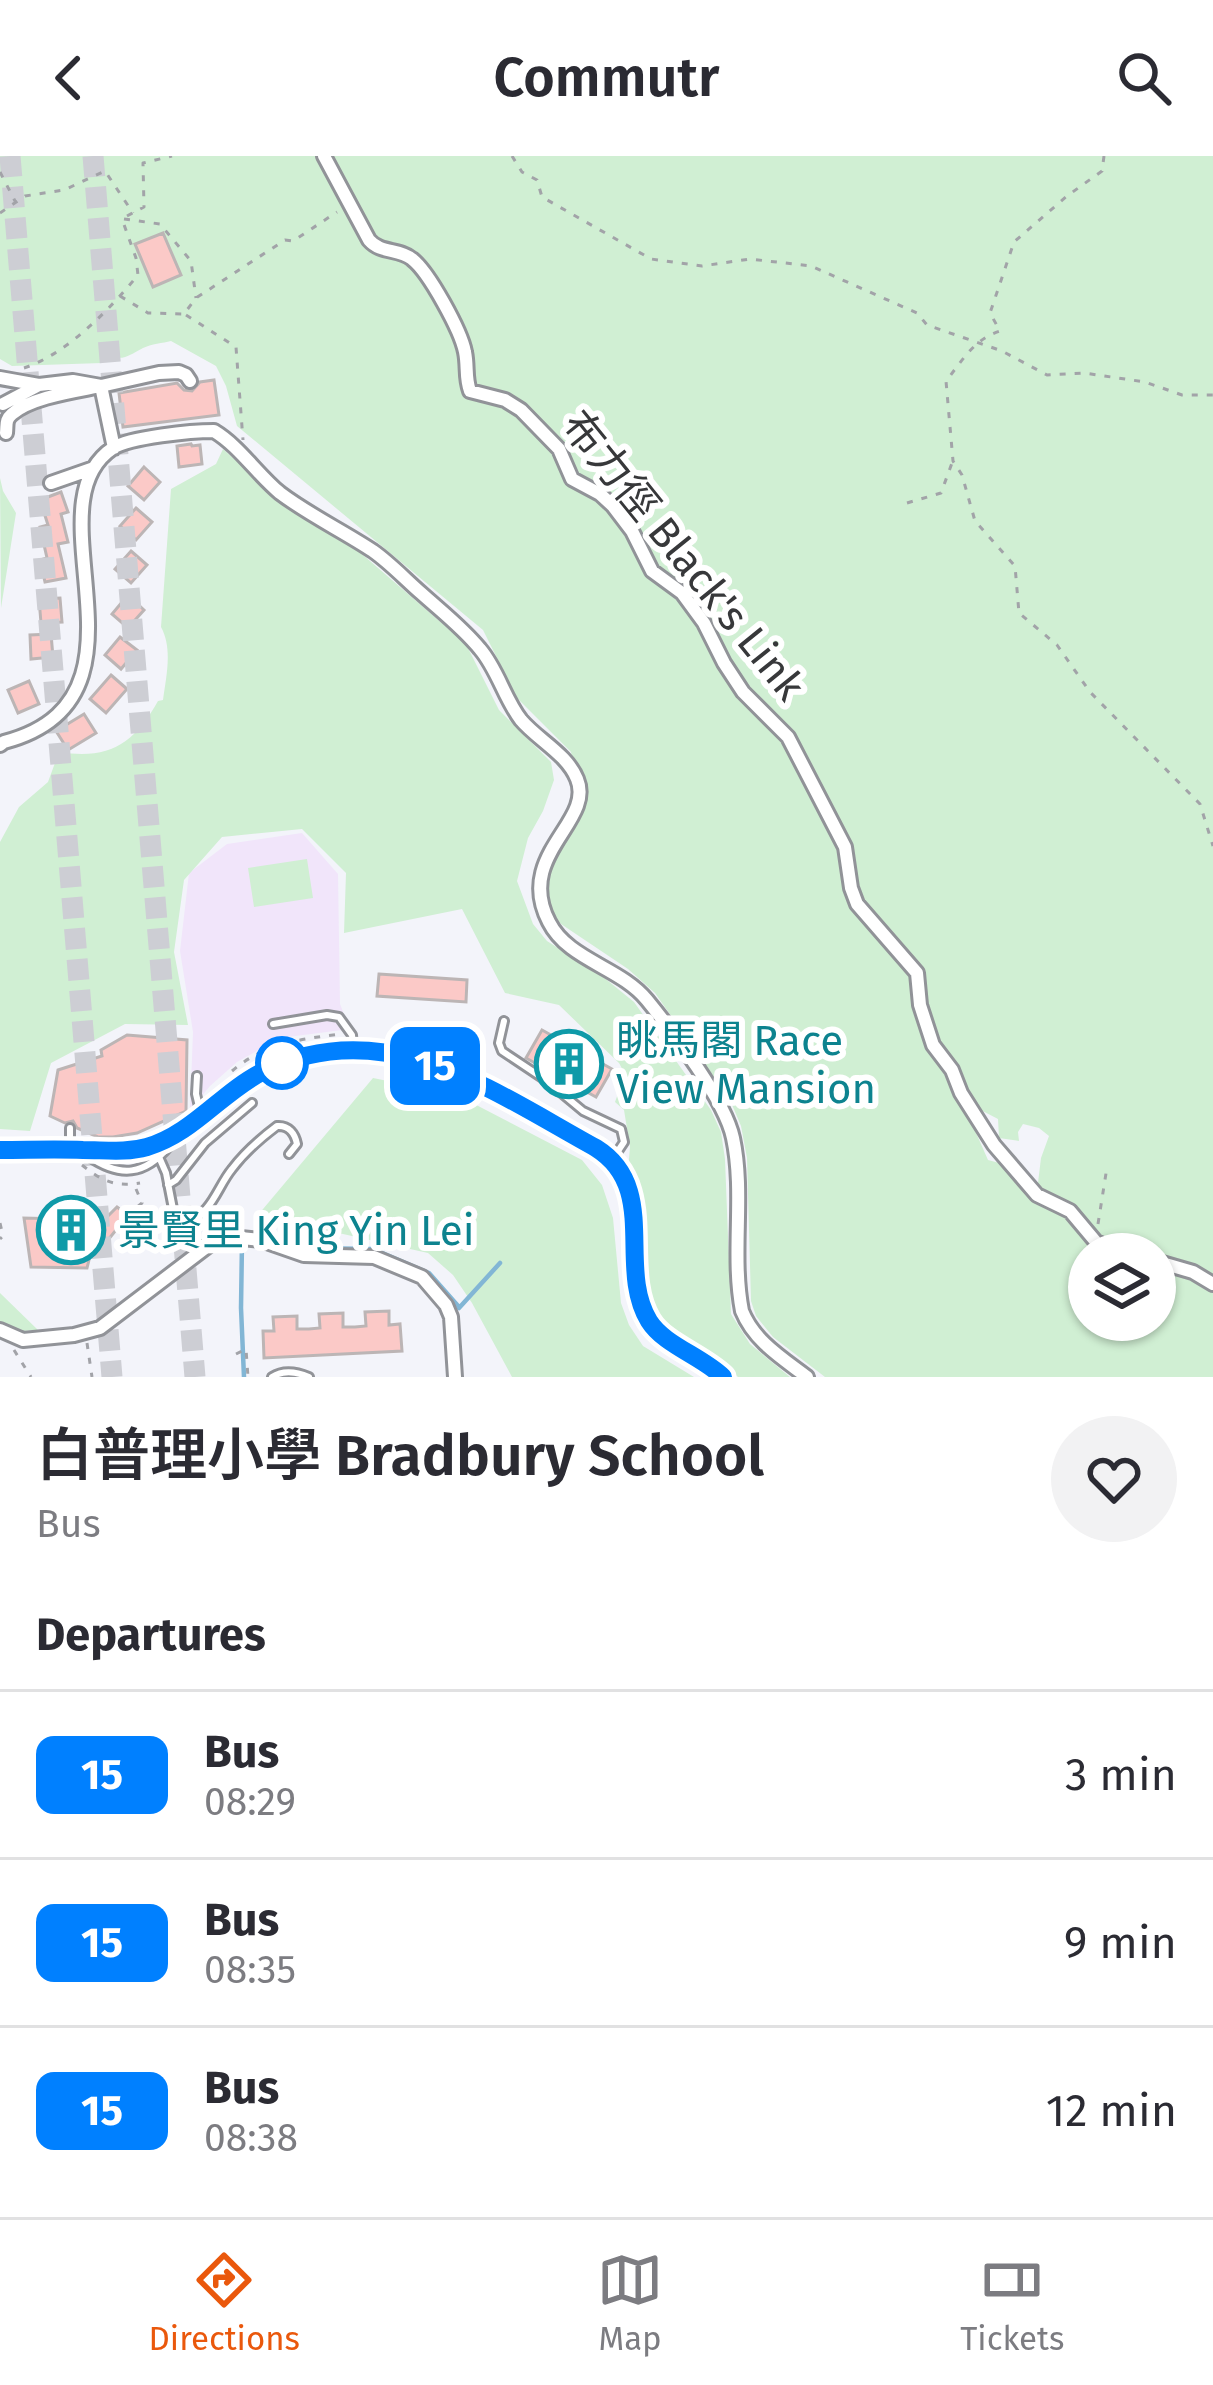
<!DOCTYPE html>
<meta charset="utf-8">
<style>
:root{--surface:#fff;--page:#f2f2f3;--text:#2b2b33;--muted:#7c7c81;--line:#e1e1e2;--accent:#ea580c}
body{margin:0;font-family:"Fira Sans","Noto Sans TC",sans-serif;background:var(--page);color:var(--text);height:100vh;display:flex;flex-direction:column;font-size:45px;white-space:nowrap}
*{box-sizing:border-box;margin:0}
p{font-size:39px;color:var(--muted)}
.icon{flex:none;width:66px;height:66px;fill:none;stroke:currentColor;stroke-width:2;stroke-linecap:round;stroke-linejoin:round}
.map{position:relative;height:1221px;overflow:hidden}
.panel{display:flex;flex-direction:column;background:var(--surface);flex:1}
.panel>*{flex:none}
.badge{padding:0 24px;border-radius:18px;font-size:42px;line-height:78px}
.controls{position:absolute;left:1068px;top:1077px;display:grid;gap:24px}
.controls a{display:grid;place-items:center;width:108px;height:108px;border-radius:50%;background:var(--surface);box-shadow:0 3px 9px #0004;font-size:60px}
.map>.badge{position:absolute;translate:-50% -50%;box-shadow:0 0 0 6px #fff}
h2{padding:0 36px;font-size:45px;line-height:108px}
.round{display:grid;place-items:center;flex:none;width:126px;height:126px;border-radius:63px;background:var(--page)}
.head{display:flex;align-items:center;justify-content:space-between;height:204px;padding:0 36px}
h1{font-size:57px;font-weight:600;line-height:90px}
ul{padding:0;list-style:none}
li{display:flex;align-items:center;gap:36px;height:168px;padding:0 36px;border-top:3px solid var(--line)}
li div{flex:1}
li b{display:block;font-size:45px}
li em{font-style:normal}
li .badge{min-width:132px;font-weight:700;text-align:center}
header{display:flex;justify-content:space-between;align-items:center;height:156px;padding:0 36px;background:var(--surface);font-size:54px;font-weight:600}
.tabs{display:flex;justify-content:space-around;align-items:center;height:168px;border-top:3px solid var(--line);background:var(--surface);font-size:33px;color:var(--muted)}
.tabs a{display:grid;justify-items:center;gap:6px}
.tabs .current{color:var(--accent)}
.map>svg:first-child{display:block}
.education{fill:#f1e5fa}
.green{fill:#d0efd3;fill-rule:evenodd}
.lines{fill:none;stroke-linecap:round;stroke-linejoin:round}
.stream{stroke:#82b6d5;stroke-width:4.5}
.building{fill:#fbc9c7;stroke:#bcb5b5;stroke-width:3}
.highway-tunnel{stroke:#cdced4;stroke-width:21;stroke-dasharray:21 10;stroke-linecap:butt}
.lane-casing{stroke:#919398;stroke-width:12}
.street-casing{stroke:#919398;stroke-width:18}
.secondary-casing{stroke:#919398;stroke-width:24}
.path{stroke:#a2a3a8;stroke-width:3;stroke-dasharray:6 9;stroke-linecap:butt}
.lane{stroke:#fff;stroke-width:6}
.street{stroke:#fff;stroke-width:12}
.secondary{stroke:#fff;stroke-width:18}
.line-casing{stroke:#fff;stroke-width:27}
.line{stroke:#0080ff;stroke-width:18}
.stop-dot{fill:#fff;stroke:#0080ff;stroke-width:6}
.labels{text-anchor:middle;stroke-width:12;stroke-linejoin:round;paint-order:stroke}
.street-label{font-size:42px;fill:#37383a;stroke:#fff}
.culture-label{font-size:42px;fill:#0d838f;stroke:#fff;text-anchor:start}
</style>
<header><svg class="icon" aria-label="back" viewBox="0 0 24 24"><path d="M15 5l-7 7 7 7"/></svg>Commutr<svg class="icon" aria-label="search" viewBox="0 0 24 24"><circle cx="10" cy="10" r="6"/><path d="M15 15l6 6"/></svg></header>
<div class="map">
<svg width="1213" height="1221" viewBox="0 0 1213 1221">
<rect width="100%" height="100%" fill="#f3f4fa"/>
<path class="education" d="M 302,677 L 338,718 L 340,848 L 350,873 L 280,882 L 237,906 L 210,930 L 190,954 L 193,876 L 180,795 L 189,717 L 227,688 Z"/>
<path class="green" d="M 0,0 L 1213,0 L 1213,1221 L 825,1221 L 773,1181 L 756,1160 L 751,1145 L 747,1002 L 741,970 L 730,944 L 655,837 L 628,813 L 561,768 L 552,757 L 540,724 L 548,690 L 563,664 L 576,626 L 571,596 L 517,542 L 483,474 L 237,270 L 226,230 L 216,210 L 171,185 C 163,187 151,188 143,192 C 129,199 125,205 109,200 L 102,207 L 12,210 L 0,203 ZM 973,950 L 998,963 L 999,982 L 1019,985 L 1018,976 L 1023,968 L 1039,972 L 1049,980 L 1041,1002 L 1037,1035 L 1028,1040 L 1003,1008 L 988,1004 L 966,954 ZM 1089,1098 L 1155,1098 L 1155,1164 L 1089,1164 Z
M 223,293 L 273,337 L 348,386 L 466,488 L 499,554 L 551,606 L 554,624 L 543,655 L 528,682 L 517,725 L 533,768 L 547,785 L 602,820 L 634,846 L 711,954 L 721,976 L 725,1003 L 731,1158 L 750,1188 L 790,1221 L 738,1221 L 715,1200 L 664,1169 L 655,1155 L 650,1141 L 642,1056 L 628,1015 L 630,991 L 624,954 L 615,946 L 625,918 L 619,907 L 559,849 L 505,837 L 462,753 L 344,777 L 346,717 L 302,673 L 222,681 L 184,724 L 174,796 L 188,869 L 125,868 L 51,907 L 30,975 L 0,973 L 0,686 L 19,651 L 48,626 L 59,596 C 109,604 134,588 158,545 L 163,544 C 166,521 173,493 161,471 L 171,333 L 216,308 Z
M 0,322 L 3,335 L 16,357 L 1,452 Z
M 307,703 L 313,742 L 254,751 L 248,712 Z
M 373,922 L 457,939 L 582,1004 L 602,1029 L 613,1062 L 621,1147 L 629,1169 L 643,1190 L 694,1221 L 512,1221 L 472,1147 L 453,1119 L 428,1097 L 258,1059 Z
M 0,1137 L 38,1174 L 23,1175 L 0,1167 Z"/>
<g class="lines">
<path class="stream" d="M 282,1085 L 304,1092 L 373,1093 L 429,1117 L 459,1151
M 242,1086 L 241,1152 L 244,1221
M 459,1152 L 500,1107"/>
</g>
<path class="building" d="M 163,77 L 181,119 L 153,131 L 135,88 Z
M 214,224 L 219,259 L 123,271 L 119,237 L 177,227 L 184,234 L 192,235 L 200,226 Z
M 191,288 L 192,290 L 200,289 L 202,308 L 179,311 L 177,290 Z
M 144,311 L 160,326 L 144,344 L 128,330 Z
M 61,336 L 68,356 L 61,358 L 68,386 L 58,388 L 66,422 L 45,426 L 40,404 L 47,402 L 40,371 L 48,369 L 40,344 Z
M 136,352 L 152,366 L 136,384 L 120,370 Z
M 131,395 L 147,409 L 131,427 L 115,413 Z
M 128,439 L 144,454 L 128,472 L 112,458 Z
M 60,442 L 62,466 L 41,467 L 39,443 Z
M 51,478 L 53,501 L 31,503 L 30,479 Z
M 120,481 L 137,494 L 121,513 L 105,499 Z
M 111,519 L 127,533 L 106,557 L 90,543 Z
M 29,525 L 39,548 L 18,557 L 8,534 Z
M 84,558 L 96,577 L 68,594 L 56,575 Z
M 379,818 L 467,824 L 466,846 L 377,840 Z
M 542,874 L 612,913 L 596,941 L 526,902 Z
M 127,879 L 187,884 L 186,955 L 137,977 L 113,981 L 98,981 L 77,972 L 73,965 L 65,967 L 50,960 L 58,914 L 102,900 L 101,894 Z
M 117,1051 L 128,1059 L 108,1084 L 94,1084 L 87,1112 L 31,1111 L 24,1062 L 104,1064 Z
M 389,1155 L 389,1169 L 400,1168 L 402,1195 L 264,1202 L 263,1175 L 274,1175 L 273,1161 L 297,1160 L 297,1173 L 309,1173 L 320,1172 L 319,1158 L 343,1157 L 343,1171 L 355,1171 L 366,1170 L 365,1156 Z"/>
<g class="lines">
<path class="highway-tunnel" d="M 10,0 L 112,1221
M 93,0 L 195,1221"/>
<g class="lane-casing">
<path id="lane" d="M 504,865 L 499,887 L 502,895 L 547,925 L 583,955 L 621,973 L 624,986 L 614,1001
M 273,868 L 327,859 L 339,861 L 352,879 L 353,890
M 386,902 C 402,921 407,924 430,914
M 197,920 L 196,938 L 200,955
M 70,972 L 70,990
M 88,1000 C 120,1022 145,1020 170,989
M 159,1001 L 166,1017 L 174,1058 L 186,1065 C 212,1059 217,1031 232,1013 C 244,997 261,982 277,970 C 289,969 295,978 297,988 L 289,998
M 168,1029 L 176,1024 L 205,987 L 252,947
M 272,1221 C 283,1214 297,1216 309,1221"/>
</g>
<g class="street-casing">
<path id="street" d="M 324,0 L 369,84 C 381,98 399,92 412,103 C 429,116 461,175 465,196 C 468,210 465,222 470,235 L 505,244 L 521,254 L 559,293 L 572,323 L 600,338 L 613,350 L 632,375 L 652,415 L 682,437 L 704,467 L 724,507 L 743,536 L 788,581 L 845,691 L 851,732 L 857,748 L 917,817 L 920,849 L 933,889 L 952,914 L 961,937 L 994,989 L 1037,1039 L 1070,1055 L 1096,1086 L 1125,1098
M 0,222 L 39,229
M 3,248 L 39,229 L 73,225 L 101,230 L 159,217 L 179,216 L 186,219 L 190,225
M 6,277 C 7,268 5,264 12,258 C 31,241 77,235 101,230 L 114,292
M 51,327 L 94,312
M 0,589 L 4,586 C 168,543 25,350 113,292 C 130,281 192,275 214,275 C 239,290 257,318 280,337 C 309,359 343,375 373,395 C 390,407 405,423 421,437 C 441,455 463,472 480,493 C 498,514 504,542 521,564 C 538,584 567,598 577,623 C 595,666 514,699 549,766 C 568,804 620,811 647,844 C 673,876 725,944 733,982 C 745,1038 731,1098 742,1155 C 754,1185 782,1202 807,1221
M 1155,1105 L 1193,1116 L 1213,1128
M 0,1174 L 23,1184 L 74,1179 L 100,1172 L 221,1080 L 261,1084 L 304,1099 L 374,1101 L 422,1121 L 446,1149 L 451,1161 L 455,1221"/>
</g>
<g class="secondary-casing">
<path id="secondary" d="M 0,994 C 28,994 55,993 83,994 C 105,994 126,997 147,991 C 192,977 221,937 262,916 C 384,855 492,935 597,992 C 661,1034 616,1110 649,1165 C 663,1188 701,1200 723,1221"/>
</g>
<path class="path" d="M 512,0 L 522,16 L 537,24 L 542,41 L 651,103 L 702,110 L 750,103 L 811,110 L 917,157 L 927,169 L 1002,195 L 1047,219 L 1084,217 L 1145,226 L 1182,239 L 1213,239
M 1104,0 L 1102,15 L 1067,40 L 1014,86 L 990,157 L 1000,175 C 974,183 962,205 946,225 L 953,305 L 962,319 L 975,365 L 1015,410 L 1019,457 L 1057,489 L 1090,536 L 1200,648 L 1213,690
M 0,16 L 15,45
M 0,57 L 25,40 L 64,34 L 105,15 L 133,57
M 127,60 L 144,51 L 143,7 L 172,0
M 124,63 L 160,68 L 191,105 L 196,142
M 120,140 L 148,157 L 184,158 L 196,142 L 285,84 L 293,85 L 337,56
M 186,159 L 236,191 L 243,284
M 24,212 C 67,198 110,153 138,119 L 136,102 L 122,63
M 907,347 L 941,337 L 952,307
M 232,915 C 263,888 301,883 340,878
M 82,1009 C 102,1025 114,1031 140,1027
M 136,1033 L 142,1047 L 137,1051
M 0,1067 L 3,1080 L 0,1083
M 1098,1068 L 1107,1011
M 87,1187 L 92,1221
M 14,1194 L 31,1221
M 236,1198 L 246,1193 L 248,1221"/>
<use href="#lane" class="lane"/>
<use href="#street" class="street"/>
<use href="#secondary" class="secondary"/>
</g>
<g class="lines">
<g class="line-casing">
<path id="line" d="M 0,994 C 28,994 55,993 83,994 C 105,994 126,997 147,991 C 192,978 221,937 262,916 C 385,855 492,935 596,992 C 660,1032 616,1111 649,1165 C 664,1189 701,1200 723,1221"/>
</g>
<use href="#line" class="line"/>
</g>
<defs>
<g id="building-ring" transform="scale(3.45)"><circle r="9.5" fill="#fff" stroke="#0f9aa8" stroke-width="1.5"/><path d="M-4-6H4V6H1V3H-1V6H-4ZM-2.5-4.3h1.7v1.8h-1.7ZM.8-4.3h1.7v1.8H.8ZM-2.5-1h1.7V.8h-1.7ZM.8-1h1.7V.8H.8Z" fill="#0f9aa8"/></g>
</defs>
<g fill-rule="evenodd">
<use href="#building-ring" x="569" y="908"/>
<use href="#building-ring" x="71" y="1074"/>
</g>
<circle class="stop-dot" cx="282" cy="907" r="24"/>
<g class="labels">
<g class="street-label">
<text transform="translate(684 399) rotate(51)" y="15">布力徑 Black's Link</text>
</g>
<g class="culture-label">
<text x="616" y="899">眺馬閣 Race<tspan x="616" dy="48">View Mansion</tspan></text>
<text x="118" y="1089">景賢里 King Yin Lei</text>
</g>
</g>
</svg>
<div class="controls">
<a><svg class="icon" aria-label="layers" viewBox="0 0 24 24"><path d="M12 4l9 5-9 5-9-5zM3 14l9 5 9-5"/></svg></a>
</div>
<b class="badge" style="left:435px;top:910px;background:#0080ff;color:#fff">15</b>
</div>
<section class="panel">
<div class="head"><div><h1>白普理小學 Bradbury School</h1><p>Bus</p></div><a class="round"><svg class="icon" aria-label="heart" viewBox="0 0 24 24"><path d="M12 20l-8-8c-3-5 5-10 8-4 3-6 11-1 8 4z"/></svg></a></div>
<h2>Departures</h2>
<ul>
<li><span class="badge" style="background:#0080ff;color:#fff">15</span><div><b>Bus</b><p>08:29</p></div><em>3 min</em></li>
<li><span class="badge" style="background:#0080ff;color:#fff">15</span><div><b>Bus</b><p>08:35</p></div><em>9 min</em></li>
<li><span class="badge" style="background:#0080ff;color:#fff">15</span><div><b>Bus</b><p>08:38</p></div><em>12 min</em></li>
</ul>
</section>
<nav class="tabs">
<a class="current"><svg class="icon" aria-label="directions" viewBox="0 0 24 24"><path d="M12 3l9 9-9 9-9-9zM9 14v-3h6M13 9l2 2-2 2"/></svg>Directions</a>
<a><svg class="icon" aria-label="map" viewBox="0 0 24 24"><path d="M3 6l6-2 6 2 6-2v14l-6 2-6-2-6 2zM9 4v14M15 6v14"/></svg>Map</a>
<a><svg class="icon" aria-label="tickets" viewBox="0 0 24 24"><path d="M3 7h18v10H3zM15 7v10"/></svg>Tickets</a>
</nav>
